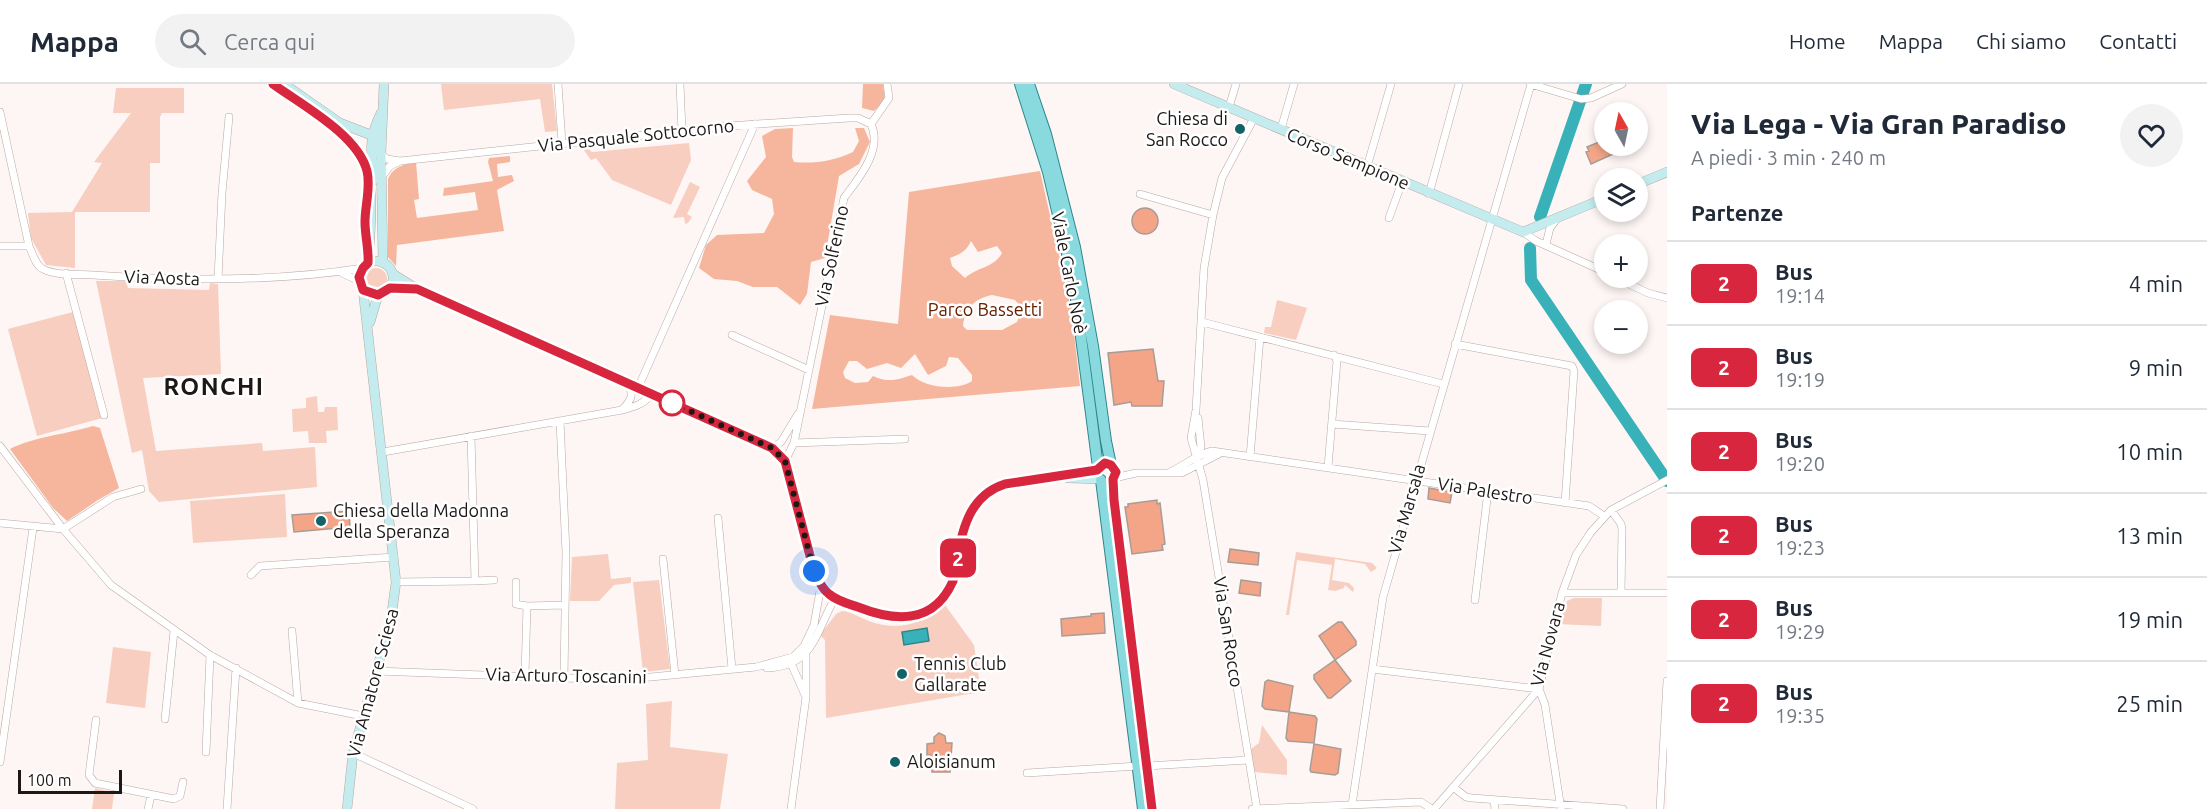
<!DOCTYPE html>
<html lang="it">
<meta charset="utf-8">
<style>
:root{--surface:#fff;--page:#f2f2f3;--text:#1f2937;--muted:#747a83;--line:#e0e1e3}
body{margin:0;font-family:Ubuntu,sans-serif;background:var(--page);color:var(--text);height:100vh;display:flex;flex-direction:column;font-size:22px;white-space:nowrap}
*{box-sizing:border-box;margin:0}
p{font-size:20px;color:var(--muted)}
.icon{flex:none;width:33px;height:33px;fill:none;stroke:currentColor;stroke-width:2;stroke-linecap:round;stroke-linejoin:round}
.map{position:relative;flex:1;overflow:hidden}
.panel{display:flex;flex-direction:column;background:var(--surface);width:540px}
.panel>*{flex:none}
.badge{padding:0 12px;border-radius:9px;font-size:21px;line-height:39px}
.needle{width:39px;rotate:351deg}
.controls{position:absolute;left:1594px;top:18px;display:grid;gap:12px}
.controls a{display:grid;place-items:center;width:54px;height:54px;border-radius:50%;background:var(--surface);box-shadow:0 3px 9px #0003;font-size:30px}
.scale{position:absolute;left:18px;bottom:15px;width:104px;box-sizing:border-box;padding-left:6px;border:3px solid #1d1816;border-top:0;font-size:16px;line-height:21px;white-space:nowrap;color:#1d1816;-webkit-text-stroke:4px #fff;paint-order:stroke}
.you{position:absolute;width:30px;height:30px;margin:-15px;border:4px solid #fff;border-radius:50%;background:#1a73e8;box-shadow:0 0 0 9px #1a73e833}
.map>.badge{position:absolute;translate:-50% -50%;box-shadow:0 0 0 3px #fff}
h2{padding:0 24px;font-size:22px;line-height:54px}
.round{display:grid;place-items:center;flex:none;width:63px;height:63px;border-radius:32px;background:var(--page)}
.head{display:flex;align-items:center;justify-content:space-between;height:102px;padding:0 24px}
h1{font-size:28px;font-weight:800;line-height:45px}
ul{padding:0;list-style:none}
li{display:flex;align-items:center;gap:18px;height:84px;padding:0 24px;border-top:2px solid var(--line)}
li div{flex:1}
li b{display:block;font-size:22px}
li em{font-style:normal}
li .badge{min-width:66px;font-weight:700;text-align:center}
header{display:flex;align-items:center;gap:36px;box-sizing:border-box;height:84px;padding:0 30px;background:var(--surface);border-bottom:2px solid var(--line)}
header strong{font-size:28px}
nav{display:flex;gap:33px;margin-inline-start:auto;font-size:21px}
.search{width:420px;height:54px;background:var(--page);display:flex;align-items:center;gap:15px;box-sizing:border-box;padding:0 21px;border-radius:33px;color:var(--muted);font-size:22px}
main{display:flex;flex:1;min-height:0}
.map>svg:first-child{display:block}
.green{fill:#f7cebf}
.forest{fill:#f6b69d;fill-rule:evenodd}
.water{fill:#38b1b9;stroke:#308388;stroke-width:1.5}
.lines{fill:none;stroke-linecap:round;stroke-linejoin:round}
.river{stroke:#38b1b9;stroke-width:12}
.building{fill:#f5a587;stroke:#a99b95;stroke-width:1.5}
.street-casing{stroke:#b7a9a3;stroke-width:8}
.secondary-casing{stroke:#b7a9a3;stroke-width:10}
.primary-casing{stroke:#30868b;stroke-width:12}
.street{stroke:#fff;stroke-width:7}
.secondary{stroke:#c4ecef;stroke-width:9}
.primary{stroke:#89dadf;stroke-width:10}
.line-casing{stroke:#fff;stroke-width:14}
.line{stroke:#d7263d;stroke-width:9}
.walk{stroke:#1d1816;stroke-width:6;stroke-dasharray:0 10.8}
.poi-dot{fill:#126267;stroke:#fff;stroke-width:2}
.stop-dot{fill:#fff;stroke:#d7263d;stroke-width:3}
.labels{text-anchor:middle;stroke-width:5;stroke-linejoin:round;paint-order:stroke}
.poi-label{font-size:18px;fill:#1d1816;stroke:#fff;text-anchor:start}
.street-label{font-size:18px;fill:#1d1816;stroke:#fff}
.park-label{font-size:18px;fill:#652000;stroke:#fff}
.district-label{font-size:24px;font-weight:bold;letter-spacing:1.5px;fill:#1d1816;stroke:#fff}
</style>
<header>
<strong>Mappa</strong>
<div class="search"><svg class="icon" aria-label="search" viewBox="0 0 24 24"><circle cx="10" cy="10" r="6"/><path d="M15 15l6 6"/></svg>Cerca qui</div>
<nav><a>Home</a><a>Mappa</a><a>Chi siamo</a><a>Contatti</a></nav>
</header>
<main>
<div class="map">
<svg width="1667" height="725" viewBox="0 0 1667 725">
<rect width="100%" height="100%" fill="#fdf6f4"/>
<path class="green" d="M 441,0 L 552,0 L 557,47 L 545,48 L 540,15 L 444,26 Z
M 116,4 L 184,4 L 184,29 L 162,29 L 160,33 L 160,79 L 150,79 L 150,128 L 75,128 L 75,184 L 46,181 L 31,154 L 28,129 L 72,128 L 102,79 L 94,78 L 131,29 L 113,29 Z
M 689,59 L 691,76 L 671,121 L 612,96 L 596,74 L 591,76 L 583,65 L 586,63 L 592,68 Z
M 690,98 L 700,103 L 687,130 L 692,133 L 688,139 L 685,140 L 684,133 L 673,134 Z
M365 195a11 11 0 1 1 22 0a11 11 0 1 1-22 0Z
M 96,197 L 126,197 L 128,204 L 209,206 L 210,199 L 218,200 L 221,290 L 143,294 L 156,367 L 262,359 L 263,367 L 315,363 L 317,403 L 159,418 L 149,407 L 142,366 L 132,369 Z
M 1277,216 L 1307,224 L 1296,256 L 1264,249 L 1265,243 L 1271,243 Z
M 73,228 L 102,334 L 37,352 L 8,245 Z
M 317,312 L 318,328 L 324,328 L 325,323 L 337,323 L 338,346 L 326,347 L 327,359 L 309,359 L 308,347 L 293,348 L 292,325 L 306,324 L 306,314 Z
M 285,410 L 287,453 L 193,459 L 190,417 Z
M 1296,468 L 1372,479 L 1377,484 L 1371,488 L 1365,480 L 1335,475 L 1332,496 L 1349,499 L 1354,504 L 1353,508 L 1345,501 L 1344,504 L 1335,507 L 1328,506 L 1332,481 L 1297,476 L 1289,531 L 1286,531 Z
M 608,470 L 611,495 L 631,493 L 631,499 L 614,501 L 599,517 L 570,517 L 572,473 Z
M 659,496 L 670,585 L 643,588 L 633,498 Z
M 1574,514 L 1602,514 L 1601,542 L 1558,540 L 1567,517 Z
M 945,521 L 974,561 L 981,608 L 826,634 L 825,556 L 820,551 L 836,530 L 842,527 C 852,528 860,534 869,537 C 898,548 923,540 945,521 Z
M 113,563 L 151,568 L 145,624 L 106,619 Z
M 672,617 L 670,663 L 728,670 L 720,725 L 615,725 L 617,679 L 648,676 L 646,620 Z
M 1262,641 L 1287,676 L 1287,691 L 1254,688 L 1251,665 L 1259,659 Z
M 95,704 L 114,709 L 112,725 L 92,725 Z"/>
<path class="forest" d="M 863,0 L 883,0 L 885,16 L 874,27 L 862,24 Z
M 793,44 L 792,73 L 794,78 C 814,80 834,77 853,68 L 859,57 L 855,44 L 864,44 L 870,58 L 859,80 L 839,92 L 825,174 L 811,178 L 807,210 L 800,221 L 777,203 L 753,203 L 737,197 L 714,195 L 699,184 L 706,161 L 717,151 L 764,149 L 774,130 L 772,115 L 752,106 L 747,97 L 766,73 L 762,52 L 775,45 Z
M 510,72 L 510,78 L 497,80 L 498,93 L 512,91 L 514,97 L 497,106 L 504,147 L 397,161 L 396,182 L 388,173 L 388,95 C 394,82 403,81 416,78 L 419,115 L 414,116 L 417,134 L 478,126 L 475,108 L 443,112 L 444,104 L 493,97 L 488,78 L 489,74 Z
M 1040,87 L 1071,224 L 1080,302 L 812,325 L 830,231 L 898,240 L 909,108 ZM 971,157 L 978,168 L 997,162 L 1002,169 C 994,184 977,183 965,194 L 952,182 L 950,174 C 960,170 966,168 971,157 ZM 992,211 L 1015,216 L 1022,224 L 1017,238 L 1002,246 L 967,246 L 963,242 C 965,224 974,215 992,211 ZM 915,270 L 928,291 L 946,282 L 949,273 L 958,274 L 972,291 L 972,297 C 957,307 925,304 912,291 C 896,296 889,299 873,292 L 868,298 L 855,299 L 845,294 L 843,288 L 849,277 L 857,277 L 867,285 L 887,279 L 901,284 Z
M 93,342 L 100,344 L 119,404 L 98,416 L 67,437 L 53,424 L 10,365 C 33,353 67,350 93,342 Z"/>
<path class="water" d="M 927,544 L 929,557 L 904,561 L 902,548 Z"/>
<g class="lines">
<path class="river" d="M 1540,133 L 1586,0
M 1530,164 L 1531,196 L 1667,397"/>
</g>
<path class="building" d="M 1604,56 L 1605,62 L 1610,62 L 1613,70 L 1591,80 L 1586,68 L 1589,67 L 1587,63 Z
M1132 137a13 13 0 1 1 26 0a13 13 0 1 1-26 0Z
M 1153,265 L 1158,297 L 1164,297 L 1162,322 L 1132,322 L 1131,318 L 1114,321 L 1108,269 Z
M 1429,404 L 1452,408 L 1450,419 L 1428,415 Z
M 1157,416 L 1157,420 L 1160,419 L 1165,460 L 1162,461 L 1163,466 L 1132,470 L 1125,423 L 1128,423 L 1128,420 Z
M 349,427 L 350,443 L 294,448 L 292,431 Z
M 1230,465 L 1259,469 L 1258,481 L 1228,478 Z
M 1241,496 L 1261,499 L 1260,512 L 1239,509 Z
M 1104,529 L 1105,549 L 1062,552 L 1061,535 L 1091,532 L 1091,530 Z
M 1338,538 L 1342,538 L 1356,557 L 1356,561 L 1335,576 L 1319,552 Z
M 1335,576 L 1351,597 L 1331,614 L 1328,614 L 1314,595 L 1314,591 Z
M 1268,596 L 1293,602 L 1289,628 L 1315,632 L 1317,635 L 1314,659 L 1288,657 L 1286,654 L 1289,628 L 1265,625 L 1262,622 L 1265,598 Z
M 939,649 L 945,652 L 946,659 L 952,659 L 950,688 L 932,688 L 931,671 L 927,671 L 927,660 L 934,659 L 934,653 Z
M 1314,660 L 1341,665 L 1338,689 L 1335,691 L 1311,688 L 1310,686 Z"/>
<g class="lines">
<g class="street-casing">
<path id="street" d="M 558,0 L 562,59
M 680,0 L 682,47
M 1530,0 L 1581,15 L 1591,14 L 1622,0
M 1229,23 L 1236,0
M 0,28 L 29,162 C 33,170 35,181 43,185 C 56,192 78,190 93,191 C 182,197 275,198 363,184
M 1254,34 L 1222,94 L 1213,131 L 1204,184 L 1196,326 L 1191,354 L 1203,396 L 1257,725
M 1281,45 L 1294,0
M 381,70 L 387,75 L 400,77 L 728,42 L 849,34 L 858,34 L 871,40
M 1367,83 L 1391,0
M 383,91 L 390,82 L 400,77
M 1140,110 L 1213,131
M 1429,110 L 1459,0
M 1389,134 L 1402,98
M 1523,148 L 1536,157 L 1605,188
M 1546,160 L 1550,144 L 1556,136
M 0,162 L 29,162
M 66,189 L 104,331
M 342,189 L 359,197
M 1616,194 L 1648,209 L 1667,214
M 218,195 L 222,109 L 229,33
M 1202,238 L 1443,300
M 732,251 L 809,286
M 1455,260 L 1572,282 L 1574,287 L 1565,419
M 638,304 L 755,40
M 622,326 C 630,317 635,312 628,300
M 560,337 L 566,468 L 564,594
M 1332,340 L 1430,347
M 794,359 L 905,355
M 0,362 L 63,445 L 111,501 L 210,571 L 298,619 L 363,632
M 772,364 L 781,358 L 798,330
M 383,368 L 622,326 C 634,323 644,320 652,310
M 1198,371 L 1201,363 L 1198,334
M 1250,373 L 1260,253
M 785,377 L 794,359 L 844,114 C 859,94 883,66 871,40 L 889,14 L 887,0
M 1328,383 L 1337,277 L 1334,271
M 1170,388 C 1185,381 1196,371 1212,367 L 1589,422 L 1604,432
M 1114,394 L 1136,389 L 1182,389 L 1219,370
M 1611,426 L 1621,440 L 1622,445 L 1621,509
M 718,434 L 732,585
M 0,439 L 63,445 L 113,413 L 141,405
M 663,475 L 675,591
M 251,491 L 260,482 L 394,473
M 475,497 L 494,496
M 396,498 L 475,497 L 471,352
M 516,498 L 516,520 L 527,522
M 1562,509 L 1667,509
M 1475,516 L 1488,407
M 292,547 L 298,619
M 790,577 L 805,611
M 767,584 C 815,582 815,548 835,514
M 1372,585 L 1539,605 L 1545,621 L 1561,725
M 376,587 L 619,596 L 756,583 L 793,573 L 804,562 L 814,541 L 821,501
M 525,591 L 527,522 L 565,521
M 165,635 L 174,547
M 96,636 L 89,691 L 95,699 L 174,715 L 180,712 L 183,698
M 206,668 L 210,571
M 353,669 L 473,725
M 0,678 L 33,444
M 1146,682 L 1249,676
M 1027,689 L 1138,682
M 1453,703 L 1466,713 L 1472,714 L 1623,725
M 1494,716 L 1495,725
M 1352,721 L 1383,513 L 1531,0
M 148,725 L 151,711
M 227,725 L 236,584
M 791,725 L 806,613 L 806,571
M 1252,725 L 1421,718 L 1432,725
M 1434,725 L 1539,605 L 1562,509 L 1576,471 L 1591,448 L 1611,426 L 1667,396
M 1660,725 L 1667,597"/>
</g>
<g class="secondary-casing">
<path id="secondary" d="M 273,0 C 296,17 350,49 362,73 C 376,101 370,149 368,179
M 284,0 L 340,39 L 371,51 L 375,56 L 377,69
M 1174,0 L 1523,148 L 1605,114
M 374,96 C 371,68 368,55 381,29
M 1638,100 L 1667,88
M359 194a17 17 0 1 1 34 0a17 17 0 1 1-34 0Z
M 383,179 L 381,70 L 384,0
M 393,190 L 417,205 L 772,364 L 785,377 L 814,487 C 827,513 840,517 866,526 C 892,535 912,537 935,520 C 944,513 951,505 954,494 C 959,473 959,447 970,428 C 977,413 990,405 1005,400 L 1097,386
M 390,205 L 417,205
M 370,238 L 378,211
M 1068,394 L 1100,395
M 347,725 L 353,669 L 391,535 L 396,498 L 363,206"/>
</g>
<g class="primary-casing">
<path id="primary" d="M 1020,0 L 1048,88 L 1074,200 L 1098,383
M 1029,0 L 1046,50 L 1075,163 L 1093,262 L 1106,357 L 1111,381 L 1115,388 L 1113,395 L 1114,416 L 1152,725
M 1101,396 L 1143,725"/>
</g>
<use href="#street" class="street"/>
<use href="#secondary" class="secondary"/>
<use href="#primary" class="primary"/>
</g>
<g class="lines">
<g class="line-casing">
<path id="line" d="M 273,0 C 302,21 358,51 367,87 C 371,103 365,121 365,138 C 365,152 369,165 368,179 L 363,184 L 359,193 L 363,206 L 378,211 L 390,204 L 417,205 L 772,364 L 785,377 L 814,487 C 818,495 821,504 829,510 C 837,517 849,520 858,523 C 896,538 934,540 953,497 C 961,459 962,414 1005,400 L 1097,386 L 1105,379 L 1111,381 L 1116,388 L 1113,395 L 1114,416 L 1152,725"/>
</g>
<use href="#line" class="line"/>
<path class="walk" d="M 672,319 L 772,364 L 785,377 L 814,487"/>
</g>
<g class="poi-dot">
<circle cx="1240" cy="45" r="6"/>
<circle cx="321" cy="437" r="6"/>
<circle cx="902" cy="590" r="6"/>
<circle cx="895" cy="678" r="6"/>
</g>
<circle class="stop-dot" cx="672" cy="319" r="12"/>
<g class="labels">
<g class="poi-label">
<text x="1228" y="41" text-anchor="end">Chiesa di<tspan x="1228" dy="21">San Rocco</tspan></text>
<text x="333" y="433">Chiesa della Madonna<tspan x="333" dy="21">della Speranza</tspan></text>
<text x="914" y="586">Tennis Club<tspan x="914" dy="21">Gallarate</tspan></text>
<text x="907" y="684">Aloisianum</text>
</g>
<g class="street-label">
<text transform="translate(636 52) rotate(-6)" y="6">Via Pasquale Sottocorno</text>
<text transform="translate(1348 75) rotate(23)" y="6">Corso Sempione</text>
<text transform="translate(832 172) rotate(-78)" y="6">Via Solferino</text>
<text transform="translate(1069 189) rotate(79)" y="6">Viale Carlo Noè</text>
<text transform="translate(162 194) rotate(2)" y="6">Via Aosta</text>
<text transform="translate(1485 407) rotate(9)" y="6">Via Palestro</text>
<text transform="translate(1407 425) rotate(-74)" y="6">Via Marsala</text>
<text transform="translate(1228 548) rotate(81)" y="6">Via San Rocco</text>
<text transform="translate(1548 560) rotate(-75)" y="6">Via Novara</text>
<text transform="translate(566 592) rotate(1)" y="6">Via Arturo Toscanini</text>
<text transform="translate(373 599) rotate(-75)" y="6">Via Amatore Sciesa</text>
</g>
<g class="park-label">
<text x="985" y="232">Parco Bassetti</text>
</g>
<g class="district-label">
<text x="214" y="311">RONCHI</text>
</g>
</g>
</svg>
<div class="controls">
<a><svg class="needle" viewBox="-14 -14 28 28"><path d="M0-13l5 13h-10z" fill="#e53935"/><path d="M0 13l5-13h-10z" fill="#747a83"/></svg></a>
<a><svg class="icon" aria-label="layers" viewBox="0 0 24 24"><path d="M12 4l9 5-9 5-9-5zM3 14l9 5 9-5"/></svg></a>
<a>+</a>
<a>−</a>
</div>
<div class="scale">100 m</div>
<div class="you" style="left:814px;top:487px"></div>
<b class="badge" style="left:958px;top:474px;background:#d7263d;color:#fff">2</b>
</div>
<section class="panel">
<div class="head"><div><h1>Via Lega - Via Gran Paradiso</h1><p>A piedi · 3 min · 240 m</p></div><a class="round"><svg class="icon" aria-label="heart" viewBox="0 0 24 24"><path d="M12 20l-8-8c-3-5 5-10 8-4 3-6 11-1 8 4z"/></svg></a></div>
<h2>Partenze</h2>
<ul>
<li><span class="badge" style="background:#d7263d;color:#fff">2</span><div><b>Bus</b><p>19:14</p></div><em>4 min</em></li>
<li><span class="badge" style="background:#d7263d;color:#fff">2</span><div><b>Bus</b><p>19:19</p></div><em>9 min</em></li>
<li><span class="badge" style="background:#d7263d;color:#fff">2</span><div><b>Bus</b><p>19:20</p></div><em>10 min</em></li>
<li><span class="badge" style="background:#d7263d;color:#fff">2</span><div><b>Bus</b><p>19:23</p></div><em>13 min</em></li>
<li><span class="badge" style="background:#d7263d;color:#fff">2</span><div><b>Bus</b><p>19:29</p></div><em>19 min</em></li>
<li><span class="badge" style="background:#d7263d;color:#fff">2</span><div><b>Bus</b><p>19:35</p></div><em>25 min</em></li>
</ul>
</section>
</main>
